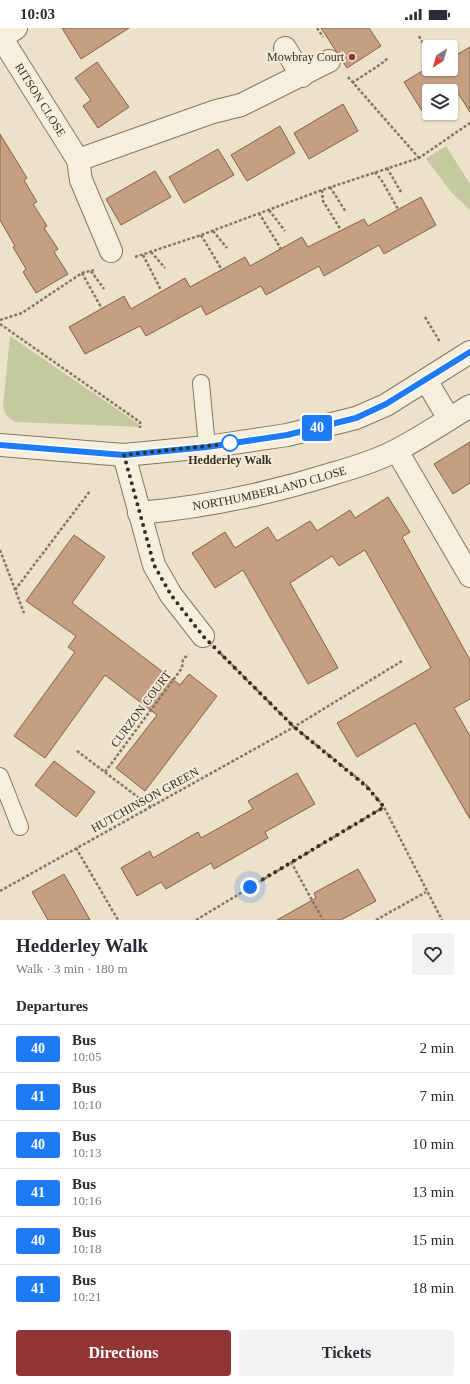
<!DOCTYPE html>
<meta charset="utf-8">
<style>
:root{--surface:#fff;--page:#f2f2f3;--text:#2b2b33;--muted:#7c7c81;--line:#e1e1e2;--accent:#913435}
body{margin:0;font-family:"Times New Roman",serif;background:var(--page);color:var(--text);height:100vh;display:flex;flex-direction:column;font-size:15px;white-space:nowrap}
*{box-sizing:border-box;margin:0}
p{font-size:13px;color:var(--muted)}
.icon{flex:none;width:22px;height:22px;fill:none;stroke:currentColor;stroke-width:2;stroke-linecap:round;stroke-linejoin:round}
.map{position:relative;height:892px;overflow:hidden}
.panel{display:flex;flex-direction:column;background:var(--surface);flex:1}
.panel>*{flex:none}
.badge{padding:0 8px;border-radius:3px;font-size:14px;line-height:26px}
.needle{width:26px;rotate:217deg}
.tools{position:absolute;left:422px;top:12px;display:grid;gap:8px}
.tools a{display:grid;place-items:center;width:36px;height:36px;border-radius:4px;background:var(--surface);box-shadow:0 1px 3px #0004;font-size:20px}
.you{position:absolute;width:20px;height:20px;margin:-10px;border:3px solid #fff;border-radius:50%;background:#1a73e8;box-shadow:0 0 0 6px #1a73e833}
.map>.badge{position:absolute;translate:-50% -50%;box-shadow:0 0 0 2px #fff}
h2{padding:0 16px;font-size:15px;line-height:36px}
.round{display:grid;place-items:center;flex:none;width:42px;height:42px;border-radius:4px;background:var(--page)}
.head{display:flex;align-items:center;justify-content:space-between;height:68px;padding:0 16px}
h1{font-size:19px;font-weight:700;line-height:30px}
.button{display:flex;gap:8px;margin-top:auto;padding:8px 16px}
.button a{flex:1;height:46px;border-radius:4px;background:var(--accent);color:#fff;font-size:16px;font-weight:700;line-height:46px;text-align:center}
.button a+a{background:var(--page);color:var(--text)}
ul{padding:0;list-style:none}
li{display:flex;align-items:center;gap:12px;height:48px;padding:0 16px;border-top:1px solid var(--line)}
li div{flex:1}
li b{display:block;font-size:15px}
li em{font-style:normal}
li .badge{min-width:44px;font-weight:700;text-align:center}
.status{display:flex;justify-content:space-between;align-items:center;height:28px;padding:0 20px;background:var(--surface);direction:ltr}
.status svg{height:11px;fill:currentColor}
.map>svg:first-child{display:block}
.green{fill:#c4c99f}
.building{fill:#c69f83;stroke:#846047}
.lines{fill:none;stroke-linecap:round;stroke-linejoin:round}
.service-casing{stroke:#877560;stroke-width:18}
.minor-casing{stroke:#877560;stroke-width:24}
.tertiary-casing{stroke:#877560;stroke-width:24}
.path{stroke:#877560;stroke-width:2.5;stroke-dasharray:3 2;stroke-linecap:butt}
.service{stroke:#f7efdd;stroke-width:16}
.minor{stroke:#f7efdd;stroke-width:22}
.tertiary{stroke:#f7efdd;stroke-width:22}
.line-casing{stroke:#fff;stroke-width:9}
.line{stroke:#1e7bf6;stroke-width:6}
.walk{stroke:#392d22;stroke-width:4;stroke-dasharray:0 7.2}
.poi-dot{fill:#913435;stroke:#f4ecd9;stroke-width:1.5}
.stop-dot{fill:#fff;stroke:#1e7bf6;stroke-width:2}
.labels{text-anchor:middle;stroke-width:4;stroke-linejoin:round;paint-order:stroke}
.poi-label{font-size:12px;fill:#392d22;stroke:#f4ecd9;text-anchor:end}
.street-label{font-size:12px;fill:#392d22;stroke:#f4ecd9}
.stop-label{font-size:12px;font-weight:bold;fill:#392d22;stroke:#f4ecd9}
</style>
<div class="status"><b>10:03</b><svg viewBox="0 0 49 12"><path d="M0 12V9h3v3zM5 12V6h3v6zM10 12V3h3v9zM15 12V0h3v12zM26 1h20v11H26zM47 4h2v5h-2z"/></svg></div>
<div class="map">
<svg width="470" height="892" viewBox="0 0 470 892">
<rect width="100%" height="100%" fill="#ece2ca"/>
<path class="green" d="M 446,118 L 470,156 L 470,182 L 452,165 L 426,131 Z
M 10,308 L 143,399 L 16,394 C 8,390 5,387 3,378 Z"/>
<path class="building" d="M 62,0 L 129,0 L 81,31 Z
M 321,0 L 369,0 L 381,18 L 347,40 Z
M 470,19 L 470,84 L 456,62 L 451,65 L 451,63 L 429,63 L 429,78 L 422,83 L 404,54 L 429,39 L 429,41 L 451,41 L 451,25 L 455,22 L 458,26 Z
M 97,34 L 129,79 L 98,100 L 83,78 L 91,72 L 75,50 Z
M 343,76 L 358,103 L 309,131 L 294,105 Z
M 280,98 L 295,125 L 247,153 L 231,127 Z
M 0,106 L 27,150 L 24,152 L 37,174 L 33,176 L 47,198 L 44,200 L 58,221 L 54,224 L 68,246 L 36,265 L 23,244 L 26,241 L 13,219 L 15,218 L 0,192 Z
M 218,121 L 234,147 L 184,175 L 169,149 Z
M 155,143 L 171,169 L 121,197 L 106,171 Z
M 421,169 L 436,197 L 384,226 L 379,217 L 324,248 L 319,238 L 266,267 L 261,258 L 206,287 L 201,278 L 146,308 L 140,298 L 85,326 L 69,299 L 124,268 L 131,281 L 185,250 L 190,259 L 245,229 L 250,238 L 302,209 L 308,219 L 364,191 L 368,198 Z
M 470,414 L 470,455 L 453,466 L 434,436 Z
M 388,469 L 410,504 L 402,509 L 470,632 L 470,671 L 454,680 L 470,708 L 470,791 L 415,695 L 357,729 L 337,695 L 431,640 L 365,522 L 339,538 L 332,528 L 290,555 L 338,640 L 308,656 L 243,542 L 215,560 L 192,525 L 225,504 L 235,520 L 268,499 L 277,513 L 310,493 L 317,503 L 350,482 L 355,490 Z
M 74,507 L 105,529 L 72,575 L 180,657 L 189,646 L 217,668 L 145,763 L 116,740 L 157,687 L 105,647 L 45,730 L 14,708 L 75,624 L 68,619 L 76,608 L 26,573 Z
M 54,733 L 95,764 L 76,789 L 35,757 Z
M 297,745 L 315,776 L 265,804 L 268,810 L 214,841 L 211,835 L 166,861 L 161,854 L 137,868 L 121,840 L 150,823 L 153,830 L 198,804 L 201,810 L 253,781 L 248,773 Z
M 358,841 L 376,873 L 341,892 L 277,892 L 316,870 L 314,865 Z
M 64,846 L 76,867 L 90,892 L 48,892 L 32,864 Z"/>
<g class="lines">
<g class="service-casing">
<path id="service" d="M 201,355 L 207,419
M 0,748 L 20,799"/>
</g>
<g class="minor-casing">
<g id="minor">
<path d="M 0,11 L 16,0"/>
<path id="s1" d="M 0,13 L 6,17 L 78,132 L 81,152 L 111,223"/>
<path d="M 285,20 L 302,48"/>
<path d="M 78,132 L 213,84 L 241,77 L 329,33"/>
<path d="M 426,352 L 449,391"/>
<path d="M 397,423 L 470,548"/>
<path d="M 124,427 L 154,537 L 171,567 L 203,608"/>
<path id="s2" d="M 139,485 C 205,479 272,465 335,445 C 356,439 378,432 397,422 C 422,409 446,393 470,378"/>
</g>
</g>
<g class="tertiary-casing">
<path id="tertiary" d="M 0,417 L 124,427 L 207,419 L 287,407 L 356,390 L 386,377 L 470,324"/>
</g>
<path class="path" d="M 317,0 L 323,9
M 419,8 L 429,26
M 348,49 L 419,130
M 352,55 L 381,36 L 388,30
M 387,140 L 401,164
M 375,144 L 382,153 L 398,181
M 330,159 L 346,184
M 322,162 L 323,173 L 341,202
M 269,182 L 285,203
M 259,185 L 281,221
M 213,203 L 227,220
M 201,207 L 222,242
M 151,224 L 165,240
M 143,227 L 161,262
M 135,229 L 201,207 L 322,162 L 419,130 L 470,95
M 91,243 L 104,261
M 82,245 L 102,281
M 425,289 L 440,314
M 0,292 L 22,285 L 82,245 L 94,242
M 0,296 L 140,394 L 140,400
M 0,522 L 24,585
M 15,562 L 90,463
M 221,626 L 294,699 L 366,757 L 384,779 L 442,892
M 77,723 L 151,779
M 105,744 L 182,640 L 183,632 L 188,626
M 76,820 L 118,892
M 291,834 L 323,892
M 0,863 L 294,699 L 402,633
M 196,892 L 384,779
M 376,892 L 426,864"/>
<use href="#service" class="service"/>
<use href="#minor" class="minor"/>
<use href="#tertiary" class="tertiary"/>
</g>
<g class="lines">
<g class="line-casing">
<path id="line" d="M 0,417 L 124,427 L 207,419 L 287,407 L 356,390 L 386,376 L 470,324"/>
</g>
<use href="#line" class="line"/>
<path class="walk" d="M 230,415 L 234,415 L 124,427 L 154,537 L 171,567 L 203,608 L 294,699 L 366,758 L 384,779 L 250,859"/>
</g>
<circle class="poi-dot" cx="352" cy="29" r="4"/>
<circle class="stop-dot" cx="230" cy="415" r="8"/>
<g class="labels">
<g class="poi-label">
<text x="344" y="33">Mowbray Court</text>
</g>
<g class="street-label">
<text dy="4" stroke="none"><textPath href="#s1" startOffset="72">RITSON CLOSE</textPath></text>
<text dy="4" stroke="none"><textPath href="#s2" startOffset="133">NORTHUMBERLAND CLOSE</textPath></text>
<text transform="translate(141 681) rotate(-53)" y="4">CURZON COURT</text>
<text transform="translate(145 772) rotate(-29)" y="4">HUTCHINSON GREEN</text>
</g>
<g class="stop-label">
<text x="230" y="436">Hedderley Walk</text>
</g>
</g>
</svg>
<div class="tools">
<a><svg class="needle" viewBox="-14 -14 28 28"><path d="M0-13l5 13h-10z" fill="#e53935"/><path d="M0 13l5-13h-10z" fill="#7c7c81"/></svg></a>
<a><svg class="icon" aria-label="layers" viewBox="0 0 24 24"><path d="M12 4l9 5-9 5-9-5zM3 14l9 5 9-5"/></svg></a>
</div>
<div class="you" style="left:250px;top:859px"></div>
<b class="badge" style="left:317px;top:400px;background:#1e7bf6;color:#fff">40</b>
</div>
<section class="panel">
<div class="head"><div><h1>Hedderley Walk</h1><p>Walk · 3 min · 180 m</p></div><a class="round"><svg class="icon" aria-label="heart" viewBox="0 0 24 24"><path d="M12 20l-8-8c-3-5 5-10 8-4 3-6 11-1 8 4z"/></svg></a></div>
<h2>Departures</h2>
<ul>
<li><span class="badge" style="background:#1e7bf6;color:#fff">40</span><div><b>Bus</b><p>10:05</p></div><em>2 min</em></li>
<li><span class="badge" style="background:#1e7bf6;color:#fff">41</span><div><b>Bus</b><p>10:10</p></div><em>7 min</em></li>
<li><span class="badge" style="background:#1e7bf6;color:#fff">40</span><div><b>Bus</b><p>10:13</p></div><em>10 min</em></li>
<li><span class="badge" style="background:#1e7bf6;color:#fff">41</span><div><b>Bus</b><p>10:16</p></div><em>13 min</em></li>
<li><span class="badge" style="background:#1e7bf6;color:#fff">40</span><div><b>Bus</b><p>10:18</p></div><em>15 min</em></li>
<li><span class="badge" style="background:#1e7bf6;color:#fff">41</span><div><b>Bus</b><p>10:21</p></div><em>18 min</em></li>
</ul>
<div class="button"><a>Directions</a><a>Tickets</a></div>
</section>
